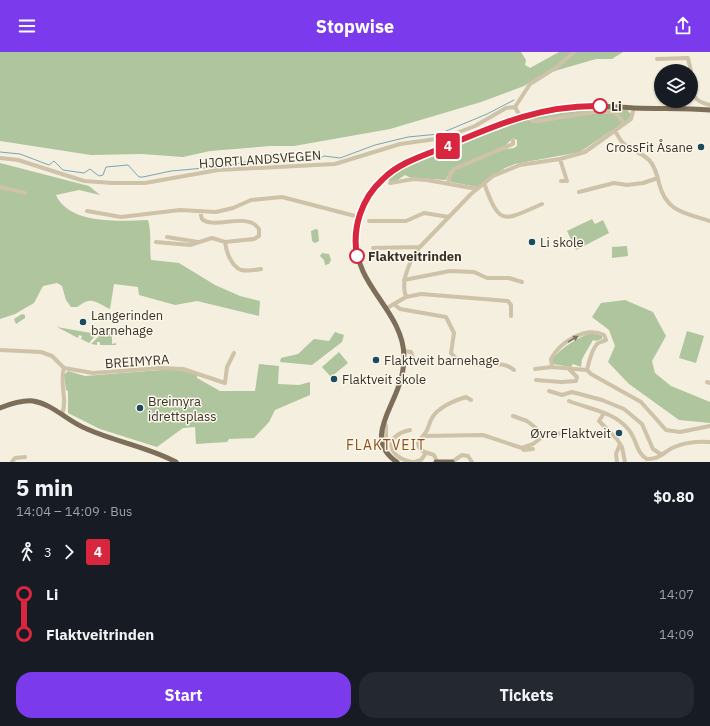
<!DOCTYPE html>
<meta charset="utf-8">
<style>
:root{--surface:#171b24;--page:#242831;--text:#f1f3f6;--muted:#9ea1a6;--accent:#7c3aed}
body{margin:0;font-family:"IBM Plex Sans",sans-serif;background:var(--page);color:var(--text);height:100vh;display:flex;flex-direction:column;font-size:15px;white-space:nowrap}
*{box-sizing:border-box;margin:0}
p{font-size:13px;color:var(--muted)}
.icon{flex:none;width:22px;height:22px;fill:none;stroke:currentColor;stroke-width:2;stroke-linecap:round;stroke-linejoin:round}
.map{position:relative;height:410px;overflow:hidden}
.details{display:flex;flex-direction:column;background:var(--surface);flex:1}
.details>*{flex:none}
.badge{padding:0 8px;border-radius:3px;font-size:14px;line-height:26px}
.controls{position:absolute;left:654px;top:12px;display:grid;gap:8px}
.controls a{display:grid;place-items:center;width:44px;height:44px;border-radius:50%;background:var(--surface);box-shadow:0 1px 3px #0004;font-size:20px}
.map>.badge{position:absolute;translate:-50% -50%;box-shadow:0 0 0 2px #fff}
.legs{display:flex;align-items:center;gap:6px;height:44px;padding:0 16px;font-size:13px}
.legs p{margin-inline-start:auto}
.headline{display:flex;align-items:center;justify-content:space-between;height:68px;padding:0 16px}
h1{font-size:22px;font-weight:700;line-height:30px}
.cta{display:flex;gap:8px;margin-top:auto;padding:8px 16px}
.cta a{flex:1;height:46px;border-radius:16px;background:var(--accent);color:#fff;font-size:16px;font-weight:700;line-height:46px;text-align:center}
.cta a+a{background:var(--page);color:var(--text)}
ul{padding:0 16px;list-style:none}
li{display:flex;align-items:center;gap:14px;height:40px;font-size:15px}
li i{display:grid;place-items:center;width:6px;height:100%;margin:0 5px;background:currentColor}
li i::after{content:'';width:10px;height:10px;margin:-5px;border:3px solid;border-radius:50%;background:var(--surface)}
li p{margin-inline-start:auto}
li:first-child i{background:linear-gradient(#0000 50%,currentColor 0)}
li:last-child i{background:linear-gradient(currentColor 50%,#0000 0)}
header{display:flex;justify-content:space-between;align-items:center;height:52px;padding:0 16px;background:var(--accent);color:#fff;font-size:18px;font-weight:700}
.map>svg:first-child{display:block}
.green{fill:#aec59d}
.lines{fill:none;stroke-linecap:round;stroke-linejoin:round}
.stream{stroke:#7ba4b4;stroke-width:1}
.minor{stroke:#cec2a9;stroke-width:4}
.major{stroke:#7d6e59;stroke-width:5}
.oneway{fill:#7d7363}
.line-1-casing{stroke:#fff;stroke-width:9}
.line-1{stroke:#d7263d;stroke-width:6}
.stop-1-dot{fill:#fff;stroke:#d7263d;stroke-width:2}
.poi-dot{fill:#1b4b5f;stroke:#fbf8eb;stroke-width:1.5}
.labels{text-anchor:middle;stroke-width:3;stroke-linejoin:round;paint-order:stroke}
.stop-label{font-size:13px;font-weight:bold;fill:#3a3229;stroke:#fbf8eb;text-anchor:start}
.poi-label{font-size:13px;fill:#3a3229;stroke:#fbf8eb;text-anchor:start}
.street-label{font-size:13px;fill:#3a3229;stroke:#fbf8eb}
.neighbourhood-label{font-size:14px;letter-spacing:1px;fill:#90521c;stroke:#fbf8eb}
</style>
<header><svg class="icon" aria-label="menu" viewBox="0 0 24 24"><path d="M4 6h16M4 12h16M4 18h16"/></svg>Stopwise<svg class="icon" aria-label="share" viewBox="0 0 24 24"><path d="M12 15V3M7 8l5-5 5 5M5 13v7h14v-7"/></svg></header>
<div class="map">
<svg width="710" height="410" viewBox="0 0 710 410">
<rect width="100%" height="100%" fill="#f4efde"/>
<path class="green" d="M 0,0 L 521,0 L 526,8 L 525,13 L 530,16 L 559,0 L 623,0 L 612,7 L 596,7 L 558,18 L 541,24 L 524,34 L 481,50 L 390,77 L 294,94 L 270,94 L 210,99 L 183,105 L 142,102 L 91,103 L 0,89 Z
M 609,57 L 627,58 L 631,62 L 630,66 L 580,100 L 515,112 L 505,116 L 477,135 L 451,130 L 450,125 L 453,119 L 501,98 L 514,96 L 517,94 L 517,88 L 513,86 L 504,95 L 450,119 L 446,128 L 411,126 L 405,123 L 396,129 L 391,130 L 387,127 L 400,118 C 441,101 482,80 525,68 C 553,60 581,57 609,57 Z
M 0,111 L 89,134 L 100,143 L 79,138 L 56,143 C 69,173 121,169 148,168 C 152,181 149,195 151,208 L 179,211 L 215,233 L 240,244 L 260,249 L 259,264 L 197,249 L 175,253 L 139,243 L 138,235 L 114,232 L 110,257 C 94,249 92,244 77,255 L 71,255 L 66,248 L 62,234 L 57,231 L 43,234 L 34,251 L 15,262 L 0,267 Z
M 592,167 L 595,172 L 603,168 L 609,181 L 576,198 L 567,179 Z
M 316,177 L 318,178 L 319,189 L 315,191 L 312,189 L 311,179 Z
M 627,194 L 628,204 L 612,206 L 612,195 Z
M 322,201 L 329,202 L 331,208 L 329,212 L 325,213 L 324,208 L 320,204 Z
M 625,248 L 653,260 L 666,284 L 652,309 L 655,321 L 671,334 L 710,350 L 710,371 L 679,368 L 629,332 L 608,310 L 615,294 L 609,278 L 592,265 L 601,251 Z
M 22,262 L 25,263 L 25,266 L 16,272 L 14,267 Z
M 57,275 L 91,281 L 94,285 L 89,291 L 81,287 L 82,284 L 79,283 L 78,286 Z
M 687,279 L 704,284 L 696,311 L 679,306 Z
M 335,280 L 344,283 L 342,290 L 312,313 L 280,310 L 281,306 L 298,302 L 314,287 L 329,289 Z
M 112,281 L 112,292 L 116,291 L 116,293 L 100,293 L 100,290 L 97,290 L 97,293 L 91,292 L 100,283 Z
M 591,281 L 602,284 L 602,287 L 596,289 L 593,288 L 582,307 L 581,315 L 573,312 L 571,315 L 553,312 L 552,307 C 564,294 575,287 591,281 Z
M 339,300 L 348,311 L 331,325 L 322,315 Z
M 259,312 L 279,314 L 278,332 L 299,333 L 310,330 L 310,343 L 275,358 L 269,370 L 254,386 L 229,387 L 227,390 L 196,392 L 195,375 L 183,376 L 157,395 L 100,377 L 68,361 L 68,339 L 66,338 L 64,323 L 68,319 L 85,324 L 161,318 L 179,318 L 197,323 L 197,326 L 220,339 L 255,339 Z"/>
<g class="lines">
<path class="stream" d="M 0,100 L 20,102 L 49,113 L 54,109 L 63,118 L 84,121 L 90,117 L 99,124 L 103,123 L 106,115 L 128,113 L 139,125 L 143,125 L 171,119 L 227,114 L 245,110 L 257,111 L 262,108 L 282,107 L 288,109 L 301,102 L 310,107 L 319,107 L 324,104 L 340,106 L 375,93 L 408,85 L 439,82 L 487,62 L 514,48"/>
<path class="minor" d="M 657,7 L 688,6 L 691,19
M 691,21 C 693,40 689,48 710,53
M 515,55 L 530,32 L 557,15 L 574,0
M 515,55 L 521,66
M 530,67 L 533,69 L 538,69 L 595,60 L 615,60 L 624,71
M 615,78 C 625,101 634,94 649,108 C 655,114 657,123 659,131 C 666,160 685,161 710,169
M 0,106 L 18,108 L 84,129 L 113,131 L 145,131 L 218,118 L 335,112 L 400,92 L 443,86 L 475,74 L 506,56 L 515,55
M 560,107 L 567,129 L 561,129
M 390,131 L 414,127 L 427,128 L 477,137
M 448,131 L 450,123 L 454,117 L 513,92 L 513,88
M 484,131 C 500,175 503,169 542,152
M 0,135 L 25,141
M 579,140 L 614,131 L 627,133 L 643,131 L 658,126
M 87,159 L 121,165 L 180,158 L 216,160 L 233,156 L 251,148 L 282,145 L 359,165
M 369,169 L 406,169 L 424,161 L 449,165
M 167,185 L 198,190
M 156,190 L 190,193 L 212,186 L 225,190 L 254,187 L 259,184 L 259,177 C 248,159 214,178 202,167 L 200,159
M 225,190 C 226,199 231,214 241,218 C 247,219 256,218 261,217
M 373,196 L 419,195
M 417,198 L 471,142 L 493,124 L 520,113 L 560,107 L 585,100 L 631,67 L 634,56
M 404,228 L 450,219 L 474,220 L 487,226 L 509,226 L 522,230
M 406,245 C 401,230 407,218 413,204
M 394,252 L 400,257 L 446,265 L 454,281 L 451,301 C 469,324 498,303 514,318
M 387,256 L 406,245 L 421,242 L 508,249 L 511,253 L 511,264
M 0,298 L 41,300 L 52,304 L 64,316
M 403,299 L 411,300 L 414,309
M 552,315 L 551,307 C 560,290 585,274 604,283 L 606,288 C 603,290 599,290 597,292 C 591,299 589,310 587,318
M 535,317 L 552,315 L 587,318 L 591,322 L 641,350 L 666,378 L 680,380 L 710,374
M 536,328 L 561,330 L 576,329 L 577,325 L 569,317
M 707,330 L 710,331
M 549,339 L 562,343 L 572,340 L 602,348 L 624,357 L 642,372 L 653,397 L 662,403
M 569,349 C 589,357 615,360 629,378 C 637,388 636,401 647,407 C 658,408 663,401 672,396 C 684,390 697,389 710,390
M 604,361 L 599,369 L 617,387 L 622,395 L 625,410
M 62,362 C 68,347 59,332 64,316 L 93,321 L 160,316 L 183,317 L 225,331 L 227,315 L 234,301
M 513,364 L 527,369 L 545,383
M 410,378 C 382,384 388,406 412,410
M 423,384 C 428,379 428,376 430,370 C 435,356 453,349 466,345 L 471,348
M 383,392 L 386,390 L 386,374 L 384,370
M 522,396 L 533,392 L 545,383 L 573,380
M 12,410 L 15,406 L 25,405
M 414,410 L 421,408 L 426,401
M 437,410 L 434,403 C 426,400 418,400 418,390 L 423,384 L 483,383 L 522,396 L 524,398 L 533,397
M 452,410 L 462,403 L 468,404 L 472,410
M 617,410 L 616,402 L 620,392"/>
<path class="major" d="M 0,356 C 10,352 22,348 33,349 C 53,352 68,370 87,377 C 116,390 148,395 176,410
M 397,410 C 365,389 391,359 399,333 C 402,325 404,313 404,304 C 403,259 355,234 356,188 C 356,165 366,142 383,127 C 399,112 421,105 441,96 C 483,79 526,58 572,54 C 593,53 613,55 634,56 C 660,57 685,56 710,58
M 436,410 L 452,410"/>
</g>
<defs><path id="oneway-solid" d="M-6-.8H1V-3.2L6.5 0L1 3.2V.8H-6Z"/></defs>
<use class="oneway" href="#oneway-solid" transform="translate(573 287) rotate(-31)"/>
<g class="lines">
<g class="line-1-casing">
<path id="line-1" d="M 357,204 C 352,176 361,147 383,127 C 399,111 422,104 442,96 C 496,73 540,53 600,54"/>
</g>
<use href="#line-1" class="line-1"/>
</g>
<g class="stop-1-dot">
<circle cx="600" cy="54" r="7"/>
<circle cx="357" cy="204" r="7"/>
</g>
<g class="poi-dot">
<circle cx="701" cy="95" r="4"/>
<circle cx="532" cy="190" r="4"/>
<circle cx="83" cy="270" r="4"/>
<circle cx="376" cy="308" r="4"/>
<circle cx="334" cy="327" r="4"/>
<circle cx="140" cy="356" r="4"/>
<circle cx="619" cy="381" r="4"/>
</g>
<g class="labels">
<g class="stop-label">
<text x="611" y="59">Li</text>
<text x="368" y="209">Flaktveitrinden</text>
</g>
<g class="poi-label">
<text x="693" y="100" text-anchor="end">CrossFit Åsane</text>
<text x="540" y="195">Li skole</text>
<text x="91" y="268">Langerinden<tspan x="91" dy="15">barnehage</tspan></text>
<text x="384" y="313">Flaktveit barnehage</text>
<text x="342" y="332">Flaktveit skole</text>
<text x="148" y="354">Breimyra<tspan x="148" dy="15">idrettsplass</tspan></text>
<text x="611" y="386" text-anchor="end">Øvre Flaktveit</text>
</g>
<g class="street-label">
<text transform="translate(260 107) rotate(-4)" y="5">HJORTLANDSVEGEN</text>
<text transform="translate(137 309) rotate(-4)" y="5">BREIMYRA</text>
</g>
<g class="neighbourhood-label">
<text x="386" y="398">FLAKTVEIT</text>
</g>
</g>
</svg>
<div class="controls">
<a><svg class="icon" aria-label="layers" viewBox="0 0 24 24"><path d="M12 4l9 5-9 5-9-5zM3 14l9 5 9-5"/></svg></a>
</div>
<b class="badge" style="left:448px;top:94px;background:#d7263d;color:#fff">4</b>
</div>
<section class="details">
<div class="headline"><div><h1>5 min</h1><p>14:04 – 14:09 · Bus</p></div><b>$0.80</b></div>
<div class="legs"><svg class="icon" aria-label="walk" viewBox="0 0 24 24"><circle cx="13" cy="4" r="2"/><path d="M13 8l-2 6 4 7M11 14l-3 7M7 12l3-4h3l4 4"/></svg>3<svg class="icon" aria-label="forward" viewBox="0 0 24 24"><path d="M9 5l7 7-7 7"/></svg><b class="badge" style="background:#d7263d;color:#fff">4</b></div>
<ul>
<li><i style="color:#d7263d"></i><b>Li</b><p>14:07</p></li>
<li><i style="color:#d7263d"></i><b>Flaktveitrinden</b><p>14:09</p></li>
</ul>
<div class="cta"><a>Start</a><a>Tickets</a></div>
</section>
